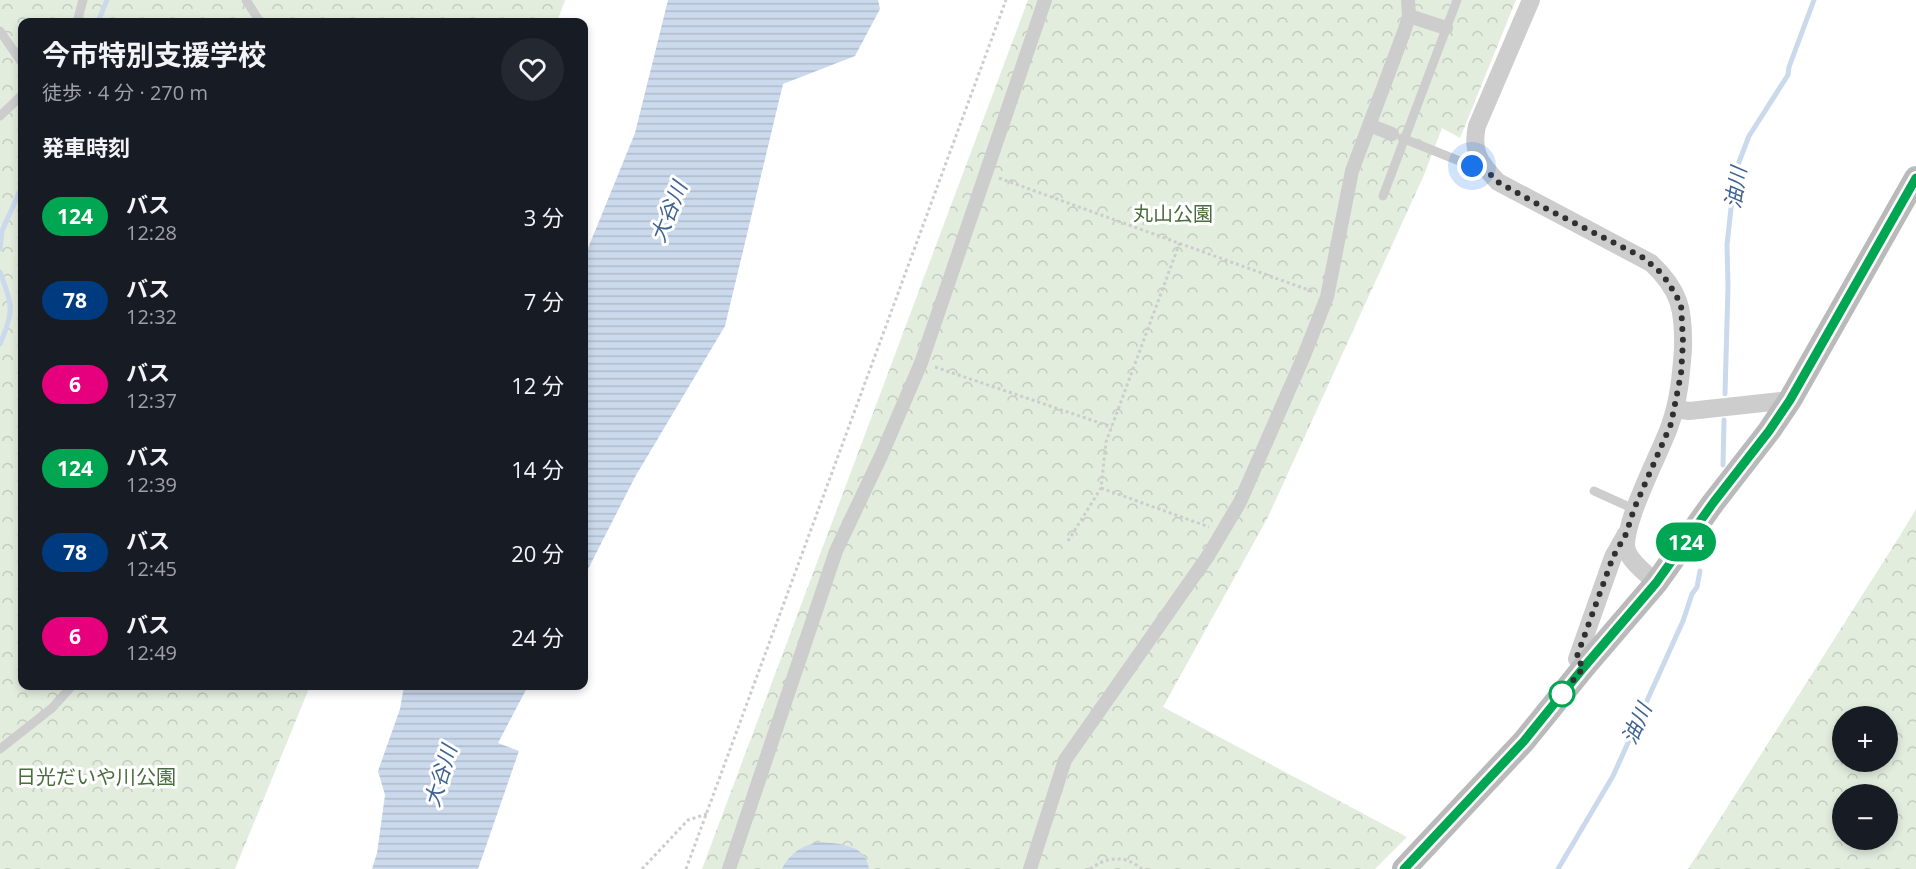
<!DOCTYPE html>
<html lang="ja">
<meta charset="utf-8">
<style>
:root{--surface:#171b24;--page:#242831;--text:#f1f3f6;--muted:#9ea1a6}
body{margin:0;font-family:"Open Sans","Noto Sans JP",sans-serif;background:var(--page);color:var(--text);height:100vh;display:flex;flex-direction:column;font-size:22px;white-space:nowrap}
*{box-sizing:border-box;margin:0}
p{font-size:20px;color:var(--muted)}
.icon{flex:none;width:33px;height:33px;fill:none;stroke:currentColor;stroke-width:2;stroke-linecap:round;stroke-linejoin:round}
.map{position:relative;flex:1;overflow:hidden}
.panel{position:absolute;left:18px;top:18px;width:570px;height:672px;display:flex;flex-direction:column;background:var(--surface);border-radius:12px;box-shadow:0 3px 9px #0003}
.panel>*{flex:none}
.badge{padding:0 12px;border-radius:20px;font-size:21px;line-height:39px}
.controls{position:absolute;left:1832px;top:706px;display:grid;gap:12px}
.controls a{display:grid;place-items:center;width:66px;height:66px;border-radius:50%;background:var(--surface);box-shadow:0 3px 9px #0003;font-size:30px}
.you{position:absolute;width:30px;height:30px;margin:-15px;border:4px solid #fff;border-radius:50%;background:#1a73e8;box-shadow:0 0 0 9px #1a73e833}
.map>.badge{position:absolute;translate:-50% -50%;box-shadow:0 0 0 3px #fff}
h2{padding:0 24px;font-size:22px;line-height:54px}
.round{display:grid;place-items:center;flex:none;width:63px;height:63px;border-radius:32px;background:var(--page)}
.headline{display:flex;align-items:center;justify-content:space-between;height:102px;padding:0 24px}
h1{font-size:28px;font-weight:700;line-height:45px}
ul{padding:0;list-style:none}
li{display:flex;align-items:center;gap:18px;height:84px;padding:0 24px}
li div{flex:1}
li b{display:block;font-size:22px}
li em{font-style:normal}
li .badge{min-width:66px;font-weight:700;text-align:center}
.map>svg:first-child{display:block}
.forest{fill:url(#forest-crowns);fill-rule:evenodd}
.water{fill:url(#water-rules)}
.lines{fill:none;stroke-linecap:round;stroke-linejoin:round}
.stream{stroke:#cbd9ec;stroke-width:5}
.path{stroke:#cdcdcd;stroke-width:3;stroke-dasharray:3 3;stroke-linecap:butt}
.service{stroke:#cdcdcd;stroke-width:9}
.pedestrian{stroke:#cdcdcd;stroke-width:14}
.minor{stroke:#cdcdcd;stroke-width:18}
.secondary{stroke:#bababa;stroke-width:24}
.line-casing{stroke:#fff;stroke-width:14}
.line{stroke:#00a651;stroke-width:9}
.walk{stroke:#303030;stroke-width:6;stroke-dasharray:0 10.8}
.stop-dot{fill:#fff;stroke:#00a651;stroke-width:3}
.labels{text-anchor:middle;stroke-width:6;stroke-linejoin:round;paint-order:stroke}
.park-label{font-size:20px;fill:#4a6c3d;stroke:#fff}
.water-label{font-size:21px;font-style:italic;fill:#3e6292;stroke:#fff}
</style>
<div class="map">
<svg width="1916" height="869" viewBox="0 0 1916 869">
<defs>
<pattern id="forest-crowns" width="20" height="18" patternUnits="userSpaceOnUse" patternTransform="scale(1.5)"><rect width="20" height="18" fill="#e3edde"/><path d="M2 6a3 3 0 1 1 6 0M12 15a3 3 0 1 1 6 0" fill="none" stroke="#c3ccbf"/></pattern>
<pattern id="water-rules" width="6" height="5" patternUnits="userSpaceOnUse" patternTransform="scale(1.5)"><rect width="6" height="5" fill="#cbd9ec"/><path d="M0 2.5h6" fill="none" stroke="#afbbcb"/></pattern>
</defs>
<rect width="100%" height="100%" fill="#fff"/>
<path class="forest" d="M 0,0 L 565,0 L 557,22 L 22,22 L 22,686 L 310,686 L 235,869 L 0,869 Z
M 1028,0 L 1516,0 L 1460,138 L 1442,128 L 1424,175 L 1268,517 L 1163,707 L 1407,837 L 1375,869 L 702,869 Z
M 1916,509 L 1916,869 L 1688,869 L 1901,534 ZM 1842,717 L 1887,717 L 1887,762 L 1842,762 ZM 1842,795 L 1887,795 L 1887,840 L 1842,840 Z"/>
<path class="water" d="M 668,0 L 878,0 L 880,9 L 855,56 L 783,84 L 725,326 L 635,477 L 584,577 L 584,258 L 635,133 Z
M 404,686 L 528,686 L 498,743 L 519,751 L 478,869 L 372,869 L 377,853 L 385,795 L 378,771 L 400,709 Z
M 820,842 C 840,844 866,844 869,869 L 782,869 C 791,852 801,846 820,842 Z"/>
<g class="lines">
<path class="stream" d="M 98,22 L 107,0
M 0,249 L 2,231 L 22,186
M 0,272 C 12,305 15,310 0,344
M 1725,394 L 1728,287 L 1727,245 L 1733,190 L 1739,162 L 1749,136 L 1788,75 L 1789,67 L 1814,0
M 1723,465 L 1724,420
M 1558,869 L 1613,776 L 1683,621 L 1692,594 L 1697,587 L 1700,571"/>
<path class="path" d="M 999,178 L 1314,292
M 935,367 L 1112,427
M 1101,488 L 1209,527
M 1068,541 L 1101,488 L 1106,442 L 1180,242
M 642,869 L 688,820 L 707,814
M 686,869 L 1006,0
M 1090,869 C 1108,856 1125,855 1142,869"/>
<path class="service" d="M 246,0 L 260,22
M 77,22 L 83,0
M 0,31 L 22,63
M 0,116 L 22,95
M 1402,138 L 1472,166 L 1484,169
M 1383,196 L 1457,0
M 1594,491 L 1634,509
M 0,749 L 52,708 L 72,686"/>
<path class="pedestrian" d="M 1409,16 L 1446,28
M 1369,125 L 1392,134
M 729,869 L 836,551 L 881,456 L 921,363 L 1045,0
M 1030,869 L 1065,760 L 1208,556 L 1240,502 L 1303,358 L 1327,297 L 1352,171 L 1404,32 L 1409,16 L 1408,0"/>
<path class="minor" d="M 1531,0 L 1477,126 C 1471,152 1480,163 1498,182 L 1651,263 C 1680,290 1684,310 1683,349 C 1681,375 1679,400 1670,425 C 1662,450 1617,532 1628,553 C 1633,564 1647,574 1656,583
M 1675,409 L 1689,411 L 1790,400
M 1584,667 L 1577,659 L 1613,557 L 1626,534"/>
<path class="secondary" d="M 1404,869 L 1524,741 L 1584,667 L 1656,583 L 1713,503 L 1769,431 L 1790,400 L 1916,178"/>
</g>
<g class="lines">
<g class="line-casing">
<path id="line" d="M 1404,869 L 1524,741 L 1584,667 L 1656,583 L 1713,503 L 1769,431 L 1790,400 L 1916,178"/>
</g>
<use href="#line" class="line"/>
<path class="walk" d="M 1472,166 L 1486,170 L 1498,182 L 1541,206 L 1642,257 L 1658,270 L 1668,282 L 1681,304 L 1683,342 L 1681,374 L 1671,424 L 1634,509 L 1626,534 L 1613,557 L 1576,659 L 1584,667 L 1562,694"/>
</g>
<circle class="stop-dot" cx="1562" cy="694" r="12"/>
<g class="labels">
<g class="park-label">
<text x="1173" y="221">丸山公園</text>
<text x="96" y="784">日光だいや川公園</text>
</g>
<g class="water-label">
<text transform="translate(1736 188) rotate(-81)" y="7">油川</text>
<text transform="translate(669 212) rotate(-68)" y="7">大谷川</text>
<text transform="translate(1637 724) rotate(-66)" y="7">油川</text>
<text transform="translate(441 776) rotate(-73)" y="7">大谷川</text>
</g>
</g>
</svg>
<div class="controls">
<a>+</a>
<a>−</a>
</div>
<div class="you" style="left:1472px;top:166px"></div>
<b class="badge" style="left:1686px;top:542px;background:#00a651;color:#fff">124</b>
<section class="panel">
<div class="headline"><div><h1>今市特別支援学校</h1><p>徒歩 · 4 分 · 270 m</p></div><a class="round"><svg class="icon" aria-label="heart" viewBox="0 0 24 24"><path d="M12 20l-8-8c-3-5 5-10 8-4 3-6 11-1 8 4z"/></svg></a></div>
<h2>発車時刻</h2>
<ul>
<li><span class="badge" style="background:#00a651;color:#fff">124</span><div><b>バス</b><p>12:28</p></div><em>3 分</em></li>
<li><span class="badge" style="background:#003b80;color:#fff">78</span><div><b>バス</b><p>12:32</p></div><em>7 分</em></li>
<li><span class="badge" style="background:#e6007e;color:#fff">6</span><div><b>バス</b><p>12:37</p></div><em>12 分</em></li>
<li><span class="badge" style="background:#00a651;color:#fff">124</span><div><b>バス</b><p>12:39</p></div><em>14 分</em></li>
<li><span class="badge" style="background:#003b80;color:#fff">78</span><div><b>バス</b><p>12:45</p></div><em>20 分</em></li>
<li><span class="badge" style="background:#e6007e;color:#fff">6</span><div><b>バス</b><p>12:49</p></div><em>24 分</em></li>
</ul>
</section>
</div>
